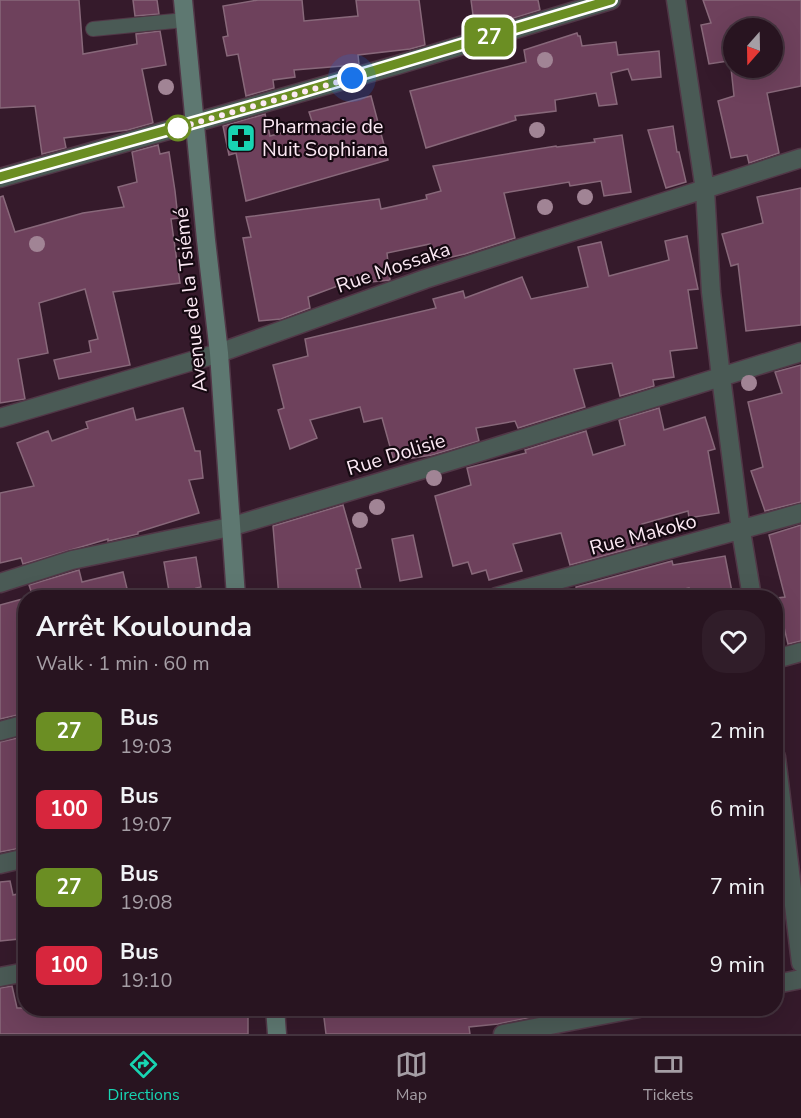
<!DOCTYPE html>
<meta charset="utf-8">
<style>
:root{--surface:#281420;--page:#301d29;--text:#f1f3f6;--muted:#a59ea5;--line:#44333e;--accent:#18d5b2}
body{margin:0;font-family:"Nunito Sans",sans-serif;background:var(--page);color:var(--text);height:100vh;display:flex;flex-direction:column;font-size:22px;white-space:nowrap}
*{box-sizing:border-box;margin:0}
p{font-size:20px;color:var(--muted)}
.icon{flex:none;width:33px;height:33px;fill:none;stroke:currentColor;stroke-width:2;stroke-linecap:round;stroke-linejoin:round}
.map{position:relative;flex:1;overflow:hidden}
.drawer{position:absolute;left:18px;top:590px;width:765px;height:426px;display:flex;flex-direction:column;background:var(--surface);border-radius:24px;box-shadow:0 6px 24px #0002,0 0 0 2px var(--line)}
.drawer>*{flex:none}
.badge{padding:0 12px;border-radius:9px;font-size:21px;line-height:39px}
.needle{width:39px;rotate:200deg}
.tools{position:absolute;left:723px;top:18px;display:grid;gap:12px}
.tools a{display:grid;place-items:center;width:60px;height:60px;border-radius:50%;background:var(--surface);box-shadow:0 6px 24px #0002,0 0 0 2px var(--line);font-size:30px}
.you{position:absolute;width:30px;height:30px;margin:-15px;border:4px solid #fff;border-radius:50%;background:#1a73e8;box-shadow:0 0 0 9px #1a73e833}
.map>.badge{position:absolute;translate:-50% -50%;box-shadow:0 0 0 3px #fff}
.round{display:grid;place-items:center;flex:none;width:63px;height:63px;border-radius:24px;background:var(--page)}
.head{display:flex;align-items:center;justify-content:space-between;height:102px;padding:0 18px}
h1{font-size:28px;font-weight:700;line-height:45px}
ul{padding:0;list-style:none}
li{display:flex;align-items:center;gap:18px;height:78px;padding:0 18px}
li div{flex:1}
li b{display:block;font-size:22px}
li em{font-style:normal}
li .badge{min-width:66px;font-weight:700;text-align:center}
.tab-bar{display:flex;justify-content:space-around;align-items:center;height:84px;border-top:2px solid var(--line);background:var(--surface);font-size:16px;color:var(--muted)}
.tab-bar a{display:grid;justify-items:center;gap:3px}
.tab-bar .on{color:var(--accent)}
.map>svg:first-child{display:block}
.building{fill:#6e415c;stroke:#88687a;stroke-width:1.5}
.lines{fill:none;stroke-linecap:round;stroke-linejoin:round}
.lane-casing{stroke:#513747;stroke-width:16}
.street-casing{stroke:#513747;stroke-width:21}
.secondary-casing{stroke:#513747;stroke-width:21}
.lane{stroke:#4a5a55;stroke-width:14}
.street{stroke:#4a5a55;stroke-width:18}
.secondary{stroke:#5e7871;stroke-width:18}
.tree{fill:#a18495}
.line-casing{stroke:#fff;stroke-width:14}
.line{stroke:#6b8e23;stroke-width:9}
.walk{stroke:#fce9f4;stroke-width:6;stroke-dasharray:0 10.8}
.stop-dot{fill:#fff;stroke:#6b8e23;stroke-width:3}
.labels{text-anchor:middle;stroke-width:4.5;stroke-linejoin:round;paint-order:stroke}
.poi-label{font-size:20px;fill:#fce9f4;stroke:#150911;text-anchor:start}
.street-label{font-size:20px;fill:#fce9f4;stroke:#150911}
</style>
<div class="map">
<svg width="801" height="1034" viewBox="0 0 801 1034">
<rect width="100%" height="100%" fill="#351a2b"/>
<path class="building" d="M 0,0 L 79,0 L 83,54 L 137,44 L 136,34 L 160,31 L 166,65 L 142,69 L 153,123 L 128,130 L 64,138 L 66,148 L 42,154 L 35,106 L 0,108 Z
M 133,0 L 157,0 L 159,14 L 135,16 Z
M 258,0 L 302,0 L 304,21 L 358,16 L 356,0 L 419,0 L 425,45 L 410,49 L 358,55 L 359,64 L 355,65 L 294,70 L 295,77 L 273,80 L 274,88 L 246,96 L 238,54 L 227,56 L 223,37 L 228,36 L 223,6 Z
M 471,0 L 538,0 L 540,10 L 475,30 Z
M 703,0 L 801,0 L 801,86 L 767,93 L 779,153 L 749,163 L 747,155 L 731,158 L 718,101 L 734,96 L 731,68 L 772,68 L 772,28 L 734,28 L 734,60 L 709,64 L 701,25 L 711,23 Z
M 577,33 L 578,36 L 580,36 L 582,46 L 616,42 L 618,55 L 659,51 L 661,77 L 632,80 L 628,69 L 611,73 L 617,104 L 599,106 L 596,93 L 555,100 L 556,111 L 515,116 L 516,120 L 426,148 L 410,91 L 526,62 L 524,50 Z
M 371,96 L 388,160 L 246,201 L 236,153 L 229,155 L 223,126 L 265,114 L 270,136 L 313,124 L 309,112 Z
M 673,126 L 677,152 L 679,152 L 686,182 L 666,188 L 648,130 Z
M 622,135 L 631,192 L 604,196 L 601,181 L 570,186 L 569,182 L 504,193 L 515,238 L 465,254 L 434,261 L 430,244 L 387,253 L 390,280 L 351,284 L 351,281 L 308,297 L 310,308 L 281,319 L 259,321 L 243,238 L 251,237 L 246,217 L 379,199 L 381,209 L 427,199 L 426,195 L 441,191 L 433,166 L 556,146 L 557,147 L 595,142 L 594,139 Z
M 158,145 L 160,154 L 169,152 L 175,191 L 178,218 L 171,219 L 180,283 L 113,292 L 130,365 L 59,379 L 54,360 L 91,352 L 89,341 L 98,339 L 85,289 L 39,303 L 48,353 L 18,359 L 25,399 L 0,403 L 0,197 L 3,196 L 15,232 L 83,213 L 124,207 L 118,187 L 137,182 L 132,152 Z
M 801,188 L 801,325 L 746,331 L 738,264 L 731,266 L 722,234 L 763,223 L 757,197 Z
M 687,236 L 698,289 L 688,290 L 697,348 L 670,351 L 674,377 L 653,380 L 654,386 L 620,396 L 612,363 L 574,369 L 585,407 L 518,428 L 515,421 L 476,428 L 479,441 L 432,455 L 394,461 L 382,418 L 364,422 L 360,407 L 310,420 L 317,438 L 290,449 L 278,410 L 284,408 L 273,365 L 308,356 L 305,339 L 436,308 L 433,299 L 463,291 L 465,298 L 522,277 L 531,299 L 588,287 L 578,247 L 601,242 L 609,276 L 669,260 L 665,241 Z
M 801,365 L 801,502 L 765,511 L 751,471 L 763,467 L 748,402 L 782,393 L 775,372 Z
M 133,408 L 136,420 L 183,408 L 195,451 L 200,451 L 203,478 L 189,480 L 199,513 L 138,532 L 138,534 L 108,541 L 108,539 L 23,564 L 21,558 L 0,563 L 0,493 L 34,486 L 17,443 L 48,431 L 52,441 L 88,428 L 86,422 Z
M 659,408 L 664,430 L 705,417 L 715,449 L 708,451 L 719,513 L 689,518 L 688,511 L 642,524 L 647,544 L 570,565 L 561,533 L 513,544 L 522,571 L 489,580 L 486,570 L 472,574 L 468,562 L 453,566 L 435,496 L 471,485 L 467,468 L 526,453 L 525,450 L 586,431 L 593,455 L 625,445 L 619,420 Z
M 343,505 L 361,568 L 356,569 L 363,597 L 279,597 L 273,526 Z
M 801,525 L 801,641 L 788,644 L 777,598 L 785,597 L 769,535 Z
M 413,535 L 422,577 L 400,581 L 392,539 Z
M 725,556 L 733,597 L 691,597 L 689,588 L 652,597 L 578,597 L 576,587 L 672,561 L 673,565 Z
M 196,557 L 201,587 L 196,588 L 198,597 L 170,597 L 164,562 Z
M 79,570 L 82,582 L 123,572 L 129,597 L 33,597 L 29,585 Z
M 26,598 L 26,713 L 0,719 L 0,605 Z
M 26,736 L 26,847 L 0,852 L 0,742 Z
M 10,881 L 13,895 L 26,892 L 26,923 L 17,924 L 19,939 L 0,941 L 0,882 Z
M 12,986 L 17,1008 L 248,1008 L 248,1034 L 0,1034 L 0,988 Z
M 336,1008 L 533,1008 L 533,1017 L 498,1024 L 469,1027 L 470,1034 L 326,1034 L 323,1010 Z"/>
<g class="lines">
<g class="lane-casing">
<path id="lane" d="M 93,29 L 185,20"/>
</g>
<g class="street-casing">
<path id="street" d="M 676,0 L 705,190 L 711,292 L 721,377 L 741,531 L 752,597
M 0,178 L 397,65 L 611,0
M 0,418 L 219,353 L 425,279 L 801,158
M 0,583 L 72,560 L 230,527 L 454,460 L 801,352
M 496,597 L 801,513
M 776,659 L 801,652
M 0,731 L 26,724
M 776,757 L 801,963
M 0,864 L 26,858
M 0,977 L 26,972
M 776,984 L 801,979
M 503,1034 L 639,1008"/>
</g>
<g class="secondary-casing">
<path id="secondary" d="M 183,0 L 206,240 L 219,353 L 236,597
M 275,1008 L 277,1034"/>
</g>
<use href="#lane" class="lane"/>
<use href="#street" class="street"/>
<use href="#secondary" class="secondary"/>
</g>
<g class="tree">
<circle cx="545" cy="60" r="8"/>
<circle cx="166" cy="87" r="8"/>
<circle cx="537" cy="130" r="8"/>
<circle cx="585" cy="197" r="8"/>
<circle cx="545" cy="207" r="8"/>
<circle cx="37" cy="244" r="8"/>
<circle cx="749" cy="383" r="8"/>
<circle cx="434" cy="478" r="8"/>
<circle cx="377" cy="507" r="8"/>
<circle cx="360" cy="520" r="8"/>
</g>
<g class="lines">
<g class="line-casing">
<path id="line" d="M 0,177 L 285,97 L 611,0"/>
</g>
<use href="#line" class="line"/>
<path class="walk" d="M 178,128 L 174,129 L 352,78"/>
</g>
<defs>
<g id="pharmacy-square" transform="scale(1.5)"><rect x="-9" y="-9" width="18" height="18" rx="4" fill="#18d5b2" stroke="#150911"/><path d="M-2-6h4v4h4v4h-4v4h-4v-4h-4v-4h4Z" fill="#111"/></g>
</defs>
<g fill-rule="evenodd">
<use href="#pharmacy-square" x="241" y="138"/>
</g>
<circle class="stop-dot" cx="178" cy="128" r="12"/>
<g class="labels">
<g class="poi-label">
<text x="262" y="133">Pharmacie de<tspan x="262" dy="23">Nuit Sophiana</tspan></text>
</g>
<g class="street-label">
<text transform="translate(393 267) rotate(-19)" y="7">Rue Mossaka</text>
<text transform="translate(190 300) rotate(-96)" y="7">Avenue de la Tsiémé</text>
<text transform="translate(396 454) rotate(-17)" y="7">Rue Dolisie</text>
<text transform="translate(643 534) rotate(-15)" y="7">Rue Makoko</text>
</g>
</g>
</svg>
<div class="tools">
<a><svg class="needle" viewBox="-14 -14 28 28"><path d="M0-13l5 13h-10z" fill="#e53935"/><path d="M0 13l5-13h-10z" fill="#a59ea5"/></svg></a>
</div>
<div class="you" style="left:352px;top:78px"></div>
<b class="badge" style="left:489px;top:37px;background:#6b8e23;color:#fff">27</b>
<section class="drawer">
<div class="head"><div><h1>Arrêt Koulounda</h1><p>Walk · 1 min · 60 m</p></div><a class="round"><svg class="icon" aria-label="heart" viewBox="0 0 24 24"><path d="M12 20l-8-8c-3-5 5-10 8-4 3-6 11-1 8 4z"/></svg></a></div>
<ul>
<li><span class="badge" style="background:#6b8e23;color:#fff">27</span><div><b>Bus</b><p>19:03</p></div><em>2 min</em></li>
<li><span class="badge" style="background:#d7263d;color:#fff">100</span><div><b>Bus</b><p>19:07</p></div><em>6 min</em></li>
<li><span class="badge" style="background:#6b8e23;color:#fff">27</span><div><b>Bus</b><p>19:08</p></div><em>7 min</em></li>
<li><span class="badge" style="background:#d7263d;color:#fff">100</span><div><b>Bus</b><p>19:10</p></div><em>9 min</em></li>
</ul>
</section>
</div>
<nav class="tab-bar">
<a class="on"><svg class="icon" aria-label="directions" viewBox="0 0 24 24"><path d="M12 3l9 9-9 9-9-9zM9 14v-3h6M13 9l2 2-2 2"/></svg>Directions</a>
<a><svg class="icon" aria-label="map" viewBox="0 0 24 24"><path d="M3 6l6-2 6 2 6-2v14l-6 2-6-2-6 2zM9 4v14M15 6v14"/></svg>Map</a>
<a><svg class="icon" aria-label="tickets" viewBox="0 0 24 24"><path d="M3 7h18v10H3zM15 7v10"/></svg>Tickets</a>
</nav>
